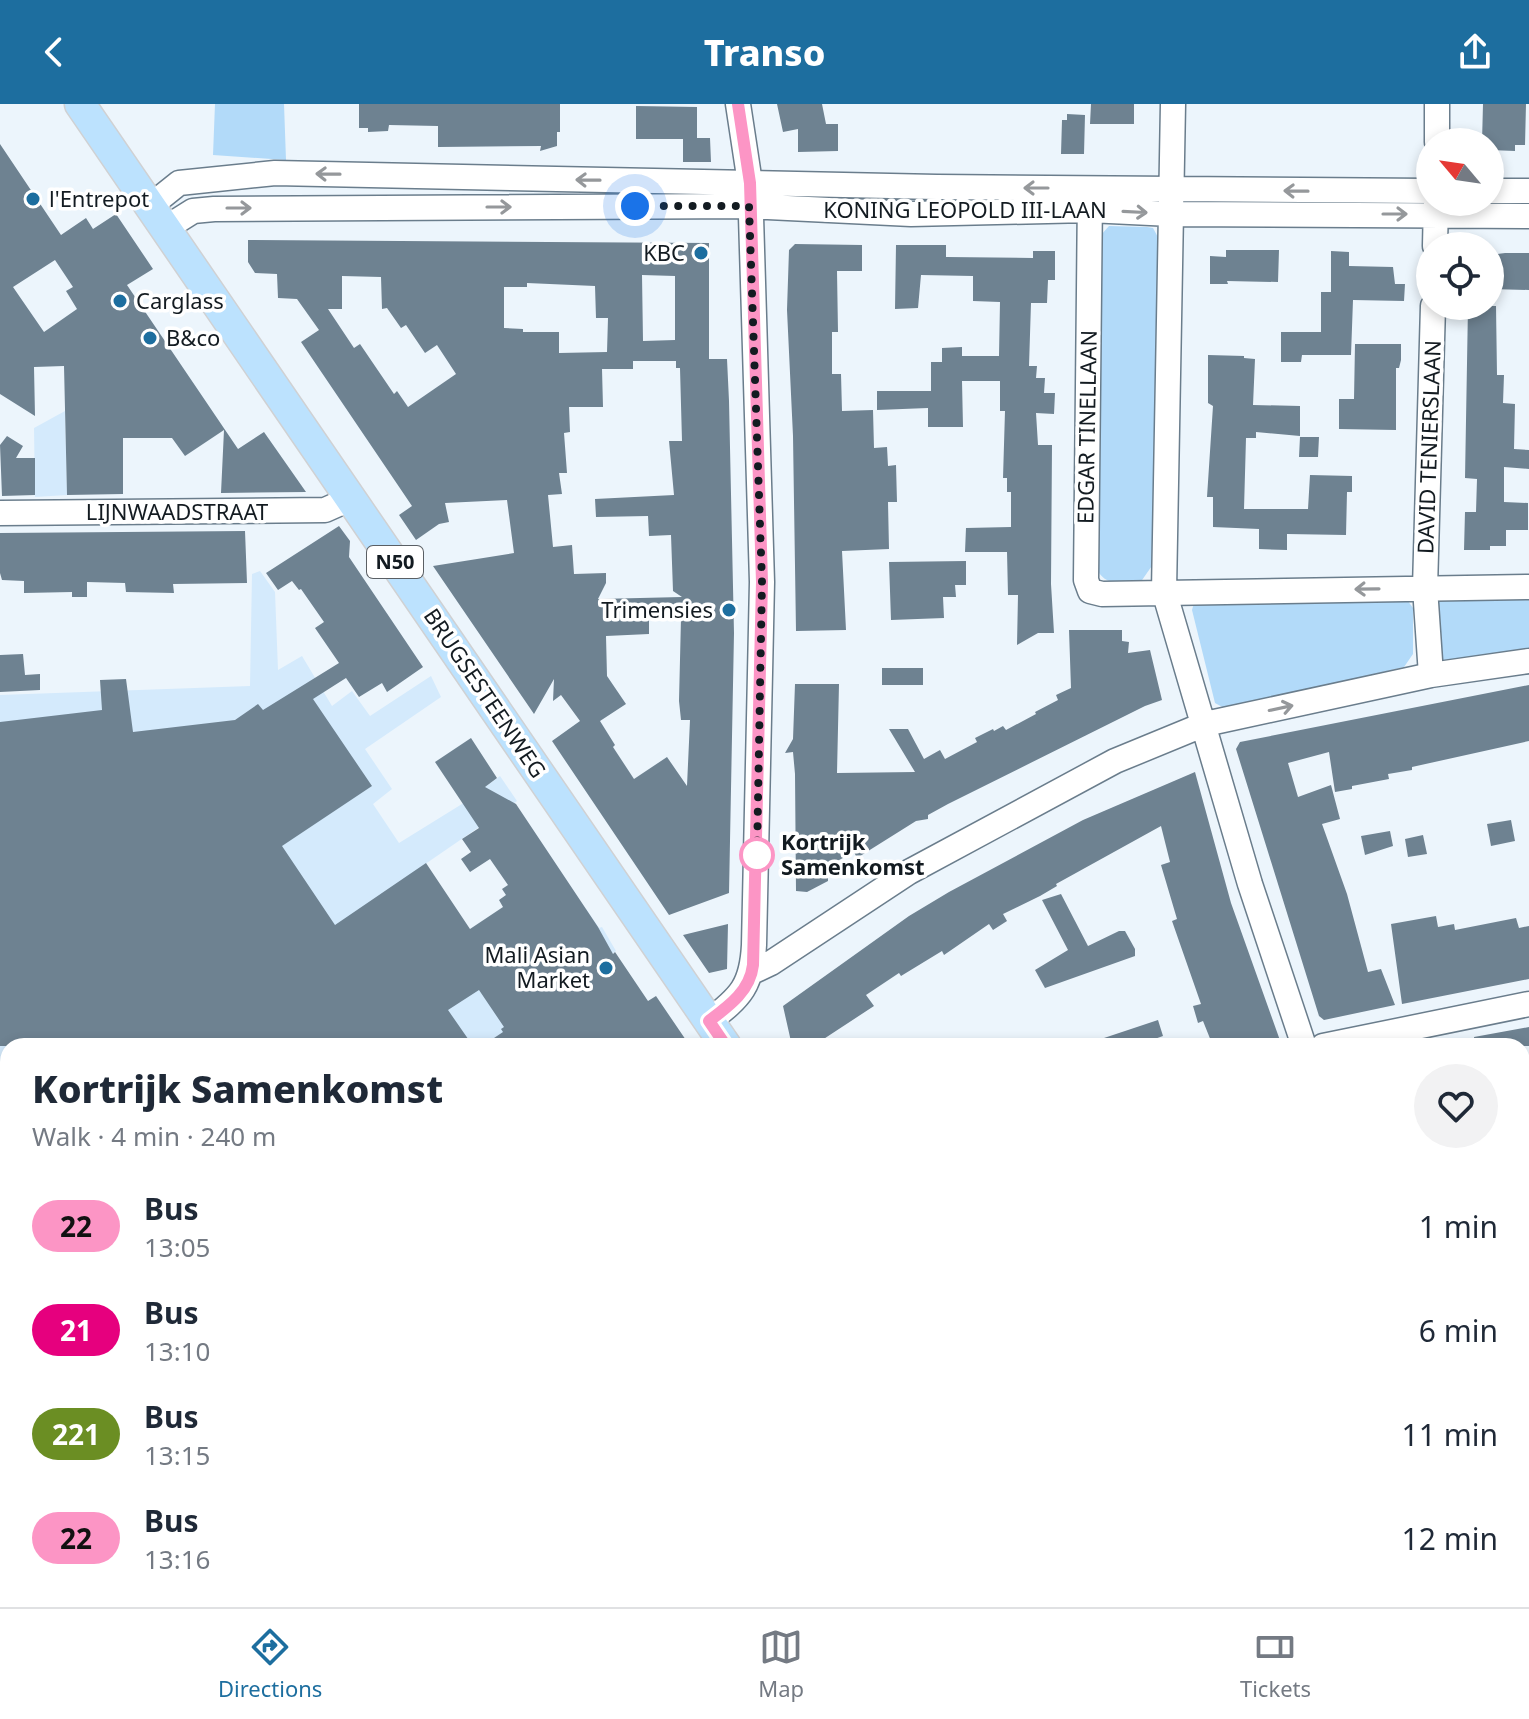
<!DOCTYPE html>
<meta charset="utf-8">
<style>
:root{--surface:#fff;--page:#f2f2f3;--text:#1f2937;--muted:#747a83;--line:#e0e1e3;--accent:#1d6e9f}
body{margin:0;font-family:"Noto Sans",sans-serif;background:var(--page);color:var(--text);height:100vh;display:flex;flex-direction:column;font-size:30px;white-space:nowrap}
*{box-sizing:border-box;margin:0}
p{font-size:26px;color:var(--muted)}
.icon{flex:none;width:44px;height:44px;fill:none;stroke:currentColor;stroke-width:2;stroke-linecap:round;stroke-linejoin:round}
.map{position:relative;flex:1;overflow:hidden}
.side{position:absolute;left:0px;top:934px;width:1530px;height:570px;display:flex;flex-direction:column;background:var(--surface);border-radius:24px 24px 0 0;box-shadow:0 4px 12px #0003}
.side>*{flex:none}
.badge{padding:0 16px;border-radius:26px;font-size:28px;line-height:52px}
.needle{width:52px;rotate:299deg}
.buttons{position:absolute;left:1416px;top:24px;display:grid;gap:16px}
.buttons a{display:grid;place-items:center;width:88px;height:88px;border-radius:50%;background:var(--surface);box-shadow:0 4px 12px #0003;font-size:40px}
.you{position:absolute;width:40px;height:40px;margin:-20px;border:6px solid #fff;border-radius:50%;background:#1a73e8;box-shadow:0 0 0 12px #1a73e833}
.map>.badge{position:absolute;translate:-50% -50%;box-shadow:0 0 0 4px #fff}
.round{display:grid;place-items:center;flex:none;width:84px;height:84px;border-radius:42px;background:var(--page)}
.headline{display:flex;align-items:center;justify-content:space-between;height:136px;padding:0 32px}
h1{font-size:38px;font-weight:800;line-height:60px}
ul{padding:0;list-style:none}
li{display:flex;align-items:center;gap:24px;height:104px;padding:0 32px}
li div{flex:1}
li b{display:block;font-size:30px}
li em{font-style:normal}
li .badge{min-width:88px;font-weight:700;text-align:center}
header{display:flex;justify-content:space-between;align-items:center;height:104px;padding:0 32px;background:var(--accent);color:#fff;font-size:36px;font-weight:800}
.tabs{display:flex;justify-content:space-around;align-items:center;height:112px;border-top:2px solid var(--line);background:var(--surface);font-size:22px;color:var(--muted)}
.tabs a{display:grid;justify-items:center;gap:4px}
.tabs .active{color:var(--accent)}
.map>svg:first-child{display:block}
.built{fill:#d4eafc}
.green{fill:#b2daf9}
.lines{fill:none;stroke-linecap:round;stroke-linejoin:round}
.stream{stroke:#517b99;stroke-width:6}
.building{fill:#6e8291;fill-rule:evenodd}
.minor-casing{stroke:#6a7d8c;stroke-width:27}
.major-casing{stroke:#d0d1d3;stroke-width:33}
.minor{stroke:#fff;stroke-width:24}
.major{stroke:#bce2fe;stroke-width:30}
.oneway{stroke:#95989b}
.line-casing{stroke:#fff;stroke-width:18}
.line{stroke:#fc95c5;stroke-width:12}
.walk{stroke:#131b21;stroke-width:8;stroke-dasharray:0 14.4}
.poi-dot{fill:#1d6e9f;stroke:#fff;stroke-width:3}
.stop-dot{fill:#fff;stroke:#fc95c5;stroke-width:4}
.labels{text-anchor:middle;stroke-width:7;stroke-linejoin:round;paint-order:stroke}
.shield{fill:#fff;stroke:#5a5f64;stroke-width:2}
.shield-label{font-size:20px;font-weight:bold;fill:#131b21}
.poi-label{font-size:22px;fill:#131b21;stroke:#fff;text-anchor:start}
.street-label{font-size:22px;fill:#131b21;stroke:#fff}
.stop-label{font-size:22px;font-weight:bold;fill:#131b21;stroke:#fff;text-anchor:start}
</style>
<header><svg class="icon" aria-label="back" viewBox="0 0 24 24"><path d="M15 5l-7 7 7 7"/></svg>Transo<svg class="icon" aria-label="share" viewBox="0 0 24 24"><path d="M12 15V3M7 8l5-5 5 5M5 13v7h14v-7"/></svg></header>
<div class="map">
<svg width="1529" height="1503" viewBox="0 0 1529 1503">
<rect width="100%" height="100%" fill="#ecf5fc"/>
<path class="built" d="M 65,307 L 67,391 L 35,393 L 34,324 Z
M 260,467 L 275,488 L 278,566 L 302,552 L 332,602 L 352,587 L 370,612 L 431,572 L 441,593 L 365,645 L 392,685 L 373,700 L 399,739 L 462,700 L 500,672 L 517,697 L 418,765 L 488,869 L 586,805 L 599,824 L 602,823 L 616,847 L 518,913 L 537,942 L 8,942 L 8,1229 L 0,1230 L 0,591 L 250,582 L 252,470 Z
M 493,1496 L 980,1496 L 979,1503 L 493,1503 Z"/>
<path class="green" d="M 215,0 L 284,0 L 286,56 L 213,51 Z
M 1109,122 L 1147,123 L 1153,124 L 1160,137 L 1157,199 L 1156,456 L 1140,479 C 1122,479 1104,483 1096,463 L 1101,131 Z
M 1529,488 L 1529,544 L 1437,558 L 1433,490 Z
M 1405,493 L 1413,504 L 1413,550 L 1404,563 L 1226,605 L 1215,599 L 1192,506 L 1194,499 Z
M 8,1229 L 8,1304 L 0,1305 L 0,1230 Z
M 8,1381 L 8,1483 L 0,1483 L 0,1381 Z
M 299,1496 L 493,1496 L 492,1503 L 297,1503 Z"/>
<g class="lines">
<path class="stream" d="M 298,1503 L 300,1496"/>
</g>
<path class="building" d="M 359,0 L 560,0 L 560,28 L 557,28 L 557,42 L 540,47 L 541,42 L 438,43 L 438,22 L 389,21 L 388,27 L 368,28 L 368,24 L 359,24 Z
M 777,0 L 822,0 L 826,20 L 838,20 L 838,47 L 798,48 L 798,25 L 783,28 Z
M 1091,0 L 1134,0 L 1134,20 L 1090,20 Z
M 1483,0 L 1526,0 L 1525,41 L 1515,41 L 1515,47 L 1490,46 L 1490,38 L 1482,38 Z
M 636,2 L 697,3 L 697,34 L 710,34 L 711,58 L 683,58 L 683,35 L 636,35 Z
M 1067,10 L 1085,11 L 1084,50 L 1061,50 L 1062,16 L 1067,16 Z
M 0,40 L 61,131 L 86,114 L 93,125 L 116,110 L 153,165 L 127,181 L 238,345 L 264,328 L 306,388 L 221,389 L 224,326 L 185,352 L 172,334 L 123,334 L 123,390 L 67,391 L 64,262 L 34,263 L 35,312 L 0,290 ZM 55,156 L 73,183 L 66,187 L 77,205 L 44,228 L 13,183 Z
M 248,136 L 709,139 L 709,255 L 727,255 L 729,297 L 734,529 L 729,789 L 669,811 L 552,637 L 580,617 L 561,591 L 553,597 L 554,575 L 534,610 L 433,462 L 514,449 L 507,396 L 445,399 L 449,418 L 439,420 L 416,436 L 399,411 L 412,402 L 301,238 L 319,226 L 297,195 L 278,194 L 277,170 L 255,169 L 248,158 ZM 642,171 L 675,172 L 675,236 L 643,237 ZM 342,172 L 381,173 L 382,205 L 387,204 L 401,224 L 406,221 L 425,249 L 437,241 L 456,270 L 408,303 L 397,287 L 394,290 L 360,240 L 354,244 L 328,205 L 342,205 ZM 527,179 L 595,182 L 596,214 L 608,214 L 607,248 L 559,249 L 559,228 L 523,228 L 523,225 L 504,224 L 504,183 L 527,183 ZM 633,257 L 676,257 L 676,264 L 680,264 L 682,337 L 669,337 L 674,391 L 595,395 L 596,413 L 648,412 L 649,432 L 671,431 L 673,487 L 682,493 L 598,495 L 606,479 L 606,469 L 574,470 L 572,441 L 553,443 L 548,391 L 562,390 L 559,369 L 567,369 L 564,329 L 570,328 L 569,303 L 603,303 L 602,265 L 633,265 ZM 681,514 L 679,597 L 681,616 L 690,616 L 687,682 L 667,653 L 634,675 L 613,643 L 615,641 L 600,617 L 626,600 L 607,572 L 606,532 L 649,530 L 649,516 Z
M 795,140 L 862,141 L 862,167 L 837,167 L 838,228 L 832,228 L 832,270 L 841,270 L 842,307 L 873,306 L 874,344 L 887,343 L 888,362 L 896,361 L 897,398 L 888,398 L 889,445 L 842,447 L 846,526 L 796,527 L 793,332 L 787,206 L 789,146 Z
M 896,141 L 946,141 L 946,153 L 1033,154 L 1033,147 L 1055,147 L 1055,176 L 1048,176 L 1047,199 L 1031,199 L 1029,262 L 1037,262 L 1036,274 L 1045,274 L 1044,289 L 1055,289 L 1054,310 L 1036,309 L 1038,341 L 1052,341 L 1051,480 L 1054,529 L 1038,529 L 1017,541 L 1018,491 L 1008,491 L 1007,448 L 965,448 L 966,424 L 1011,423 L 1011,388 L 1007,388 L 1007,374 L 1003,374 L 1005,307 L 1000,307 L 1000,277 L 962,277 L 963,323 L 928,323 L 928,304 L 877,306 L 877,287 L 931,287 L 931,258 L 942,258 L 942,244 L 962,243 L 962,252 L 999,252 L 1000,198 L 973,197 L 973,172 L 921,171 L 918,204 L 895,205 Z
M 1226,146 L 1279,146 L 1278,178 L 1227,177 L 1228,180 L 1210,180 L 1210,152 L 1226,153 Z
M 1331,147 L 1349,148 L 1349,162 L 1393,163 L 1395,180 L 1405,180 L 1404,197 L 1353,196 L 1351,251 L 1302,251 L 1301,258 L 1281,258 L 1281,228 L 1321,228 L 1321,188 L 1331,188 Z
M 1505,149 L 1529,149 L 1529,186 L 1490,185 L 1490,151 Z
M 1468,202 L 1496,202 L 1497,271 L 1504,271 L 1503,299 L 1515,300 L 1514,345 L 1529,346 L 1529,365 L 1504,363 L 1504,398 L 1528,399 L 1528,426 L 1506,426 L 1506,442 L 1490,442 L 1490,446 L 1464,446 L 1465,408 L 1476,408 L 1477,375 L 1465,374 Z
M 1355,240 L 1401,240 L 1401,256 L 1399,264 L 1396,264 L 1396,326 L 1339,325 L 1339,295 L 1354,295 Z
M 1208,251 L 1244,252 L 1244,254 L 1255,255 L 1253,301 L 1300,302 L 1300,332 L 1256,328 L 1256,334 L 1246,334 L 1244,405 L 1308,405 L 1310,371 L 1352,372 L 1352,388 L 1347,388 L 1346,431 L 1287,430 L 1287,446 L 1259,445 L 1259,425 L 1213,423 L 1213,393 L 1207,393 L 1213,302 L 1208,299 Z
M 7,332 L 23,342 L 16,354 L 35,354 L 35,391 L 2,392 L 0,341 Z
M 1300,333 L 1319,333 L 1318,353 L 1299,353 Z
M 339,422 L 350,437 L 349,453 L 423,563 L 387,588 L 382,579 L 359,593 L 346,574 L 313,595 L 372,682 L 282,742 L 335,821 L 426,759 L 470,825 L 503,803 L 499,796 L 506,791 L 502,785 L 508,781 L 490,755 L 470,768 L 461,755 L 471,748 L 462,735 L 479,724 L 435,658 L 471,634 L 497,674 L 485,683 L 516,700 L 598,823 L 613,850 L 615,848 L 648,897 L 656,892 L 690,942 L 482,942 L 503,928 L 501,925 L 504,923 L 479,886 L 448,906 L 473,942 L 0,942 L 0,618 L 102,606 L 100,576 L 126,575 L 133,628 L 235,616 L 258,600 L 263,606 L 339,559 L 315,524 L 324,518 L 301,485 L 299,486 L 292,477 L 278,486 L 266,469 Z
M 245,427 L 247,479 L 173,480 L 174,489 L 126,488 L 125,479 L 87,478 L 87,493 L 72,493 L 72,488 L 24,489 L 24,477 L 2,476 L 0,469 L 0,429 Z
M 966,457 L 966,481 L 955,481 L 956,493 L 943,493 L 944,514 L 891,516 L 889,458 Z
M 1069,526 L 1122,526 L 1122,537 L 1129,538 L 1128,549 L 1150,546 L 1162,596 L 1145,602 L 948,700 L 928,711 L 928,715 L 916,717 L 857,754 L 854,748 L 828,762 L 828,777 L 807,788 L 796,787 L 795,670 L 793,648 L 785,649 L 793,635 L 795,580 L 839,580 L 837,669 L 915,668 L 889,625 L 908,625 L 924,655 L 940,646 L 945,655 L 977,638 L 975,634 L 993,625 L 994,627 L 1003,622 L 1006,626 L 1036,610 L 1035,608 L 1058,596 L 1056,591 L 1071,584 Z
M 23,550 L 25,571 L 40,570 L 40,586 L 0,588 L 0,551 Z
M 882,564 L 923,564 L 923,581 L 882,581 Z
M 1529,581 L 1529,637 L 1412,663 L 1412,666 L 1388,670 L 1389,675 L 1352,682 L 1352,685 L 1335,688 L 1329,648 L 1288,659 L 1298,693 L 1331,681 L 1340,715 L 1322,720 L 1347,790 L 1368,868 L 1381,865 L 1395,901 L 1324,916 L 1319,912 L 1236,645 L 1240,638 Z
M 1195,668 L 1231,799 L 1282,942 L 1213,942 L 1203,917 L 1198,919 L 1193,902 L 1201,900 L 1172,817 L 1177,815 L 1161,761 L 1170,758 L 1161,722 L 1056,780 L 1057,782 L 1040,792 L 1003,810 L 1007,817 L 993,826 L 989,820 L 944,851 L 942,847 L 901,872 L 899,869 L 866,891 L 874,902 L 813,942 L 792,942 L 783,902 L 909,812 L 949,788 L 1083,716 Z
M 1511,716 L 1515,737 L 1491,742 L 1487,720 Z
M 1390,727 L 1393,742 L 1365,751 L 1361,732 Z
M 1423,731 L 1427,750 L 1408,753 L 1405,735 Z
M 1061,790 L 1088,842 L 1119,827 L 1125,827 L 1135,845 L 1135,852 L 1045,884 L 1035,866 L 1068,846 L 1042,796 Z
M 1436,812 L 1438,823 L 1454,820 L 1455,826 L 1516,814 L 1519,824 L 1529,822 L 1529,875 L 1402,900 L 1391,820 Z
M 728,820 L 727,865 L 709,869 L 683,831 Z
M 1158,916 L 1163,932 L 1135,942 L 1089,942 L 1089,939 Z
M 1529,923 L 1529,942 L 1475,942 L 1474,933 Z"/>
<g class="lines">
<g class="minor-casing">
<path id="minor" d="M 1173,0 L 1164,487 L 1250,780 L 1304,942
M 1437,38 L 1437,0
M 1490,87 L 1529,87
M 1090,90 L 1086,476 L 1090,487 L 1102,490 L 1529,483
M 149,103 L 179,79 L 275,69 L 937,83 L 1430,87
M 166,124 L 193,107 L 214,105 L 749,102 L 911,110 L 1089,106 L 1171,110 L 1529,112
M 1435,142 L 1436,98
M 0,409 L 325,406 L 352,394
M 1431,571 L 1425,484 L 1433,202
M 752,868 L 771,859 L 909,768 L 1115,657 L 1205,620 L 1431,571 L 1529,557
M 709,917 C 741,893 752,881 754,841 L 762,478 L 750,79 L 738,0
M 1323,942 L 1529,900
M 1522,1231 L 1529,1229
M 995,1503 L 996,1496"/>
</g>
<g class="major-casing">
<path id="major" d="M 80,0 L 726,942
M 1126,1496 L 1133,1503"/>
</g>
<use href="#minor" class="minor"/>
<use href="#major" class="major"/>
</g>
<defs><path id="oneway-shaft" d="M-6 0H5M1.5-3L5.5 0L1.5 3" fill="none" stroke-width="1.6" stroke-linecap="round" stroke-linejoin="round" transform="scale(2)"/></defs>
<g class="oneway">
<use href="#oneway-shaft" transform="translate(328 70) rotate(-179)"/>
<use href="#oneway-shaft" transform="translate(588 76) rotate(-179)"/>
<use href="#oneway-shaft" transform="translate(1036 84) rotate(-180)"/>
<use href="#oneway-shaft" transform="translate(1296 87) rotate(-179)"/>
<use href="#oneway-shaft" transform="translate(499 103)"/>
<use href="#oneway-shaft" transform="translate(239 104)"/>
<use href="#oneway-shaft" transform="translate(1135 108) rotate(3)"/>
<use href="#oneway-shaft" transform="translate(1395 110)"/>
<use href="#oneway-shaft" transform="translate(1367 485) rotate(179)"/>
<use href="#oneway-shaft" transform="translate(1281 604) rotate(-12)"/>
</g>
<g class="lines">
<g class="line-casing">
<path id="line" d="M 726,942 L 709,917 C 729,902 750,887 753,861 L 762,478 L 750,79 L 738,0"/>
</g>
<use href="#line" class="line"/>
<path class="walk" d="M 635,102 L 749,102 L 762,478 L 757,751"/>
</g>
<g class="poi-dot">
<circle cx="33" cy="95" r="8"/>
<circle cx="701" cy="149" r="8"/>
<circle cx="120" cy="197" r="8"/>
<circle cx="150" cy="234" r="8"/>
<circle cx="729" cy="506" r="8"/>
<circle cx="606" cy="864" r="8"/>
</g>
<circle class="stop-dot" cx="757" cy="751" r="16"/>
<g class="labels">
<rect class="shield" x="367" y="442" width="56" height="32" rx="6"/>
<g class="shield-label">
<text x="395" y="465">N50</text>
</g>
<g class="poi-label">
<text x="49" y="103">l'Entrepot</text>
<text x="685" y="157" text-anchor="end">KBC</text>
<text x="136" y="205">Carglass</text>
<text x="166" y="242">B&amp;co</text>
<text x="713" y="514" text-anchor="end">Trimensies</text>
<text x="590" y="859" text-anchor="end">Mali Asian<tspan x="590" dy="25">Market</tspan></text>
</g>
<g class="street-label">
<text x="965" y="114">KONING LEOPOLD III-LAAN</text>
<text transform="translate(1087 323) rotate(-89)" y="8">EDGAR TINELLAAN</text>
<text transform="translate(1429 343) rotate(-88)" y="8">DAVID TENIERSLAAN</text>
<text x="177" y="416">LIJNWAADSTRAAT</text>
<text transform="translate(485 589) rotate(56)" y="8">BRUGSESTEENWEG</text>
</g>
<g class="stop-label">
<text x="781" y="746">Kortrijk<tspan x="781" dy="25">Samenkomst</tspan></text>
</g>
</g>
</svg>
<div class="buttons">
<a><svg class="needle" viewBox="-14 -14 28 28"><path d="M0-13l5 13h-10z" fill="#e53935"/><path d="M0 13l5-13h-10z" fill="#747a83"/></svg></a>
<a><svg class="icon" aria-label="locate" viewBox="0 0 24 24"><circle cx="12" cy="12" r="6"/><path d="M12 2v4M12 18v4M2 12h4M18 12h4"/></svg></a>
</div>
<div class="you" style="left:635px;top:102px"></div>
<section class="side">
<div class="headline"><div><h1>Kortrijk Samenkomst</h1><p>Walk · 4 min · 240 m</p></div><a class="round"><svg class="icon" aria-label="heart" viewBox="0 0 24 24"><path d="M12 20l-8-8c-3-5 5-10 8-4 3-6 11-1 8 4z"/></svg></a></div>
<ul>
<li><span class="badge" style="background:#fc95c5;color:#111">22</span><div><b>Bus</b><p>13:05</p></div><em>1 min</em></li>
<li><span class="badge" style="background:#e6007e;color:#fff">21</span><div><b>Bus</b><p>13:10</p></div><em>6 min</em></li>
<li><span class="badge" style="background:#6b8e23;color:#fff">221</span><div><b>Bus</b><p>13:15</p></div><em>11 min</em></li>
<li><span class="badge" style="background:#fc95c5;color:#111">22</span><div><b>Bus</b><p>13:16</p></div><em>12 min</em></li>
</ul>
</section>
</div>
<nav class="tabs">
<a class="active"><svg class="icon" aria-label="directions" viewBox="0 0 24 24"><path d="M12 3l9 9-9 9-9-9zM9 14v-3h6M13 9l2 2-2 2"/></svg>Directions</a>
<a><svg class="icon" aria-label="map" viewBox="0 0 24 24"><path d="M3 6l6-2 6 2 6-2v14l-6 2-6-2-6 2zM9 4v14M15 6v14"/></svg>Map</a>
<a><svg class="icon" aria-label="tickets" viewBox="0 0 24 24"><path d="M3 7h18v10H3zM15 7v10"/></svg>Tickets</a>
</nav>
